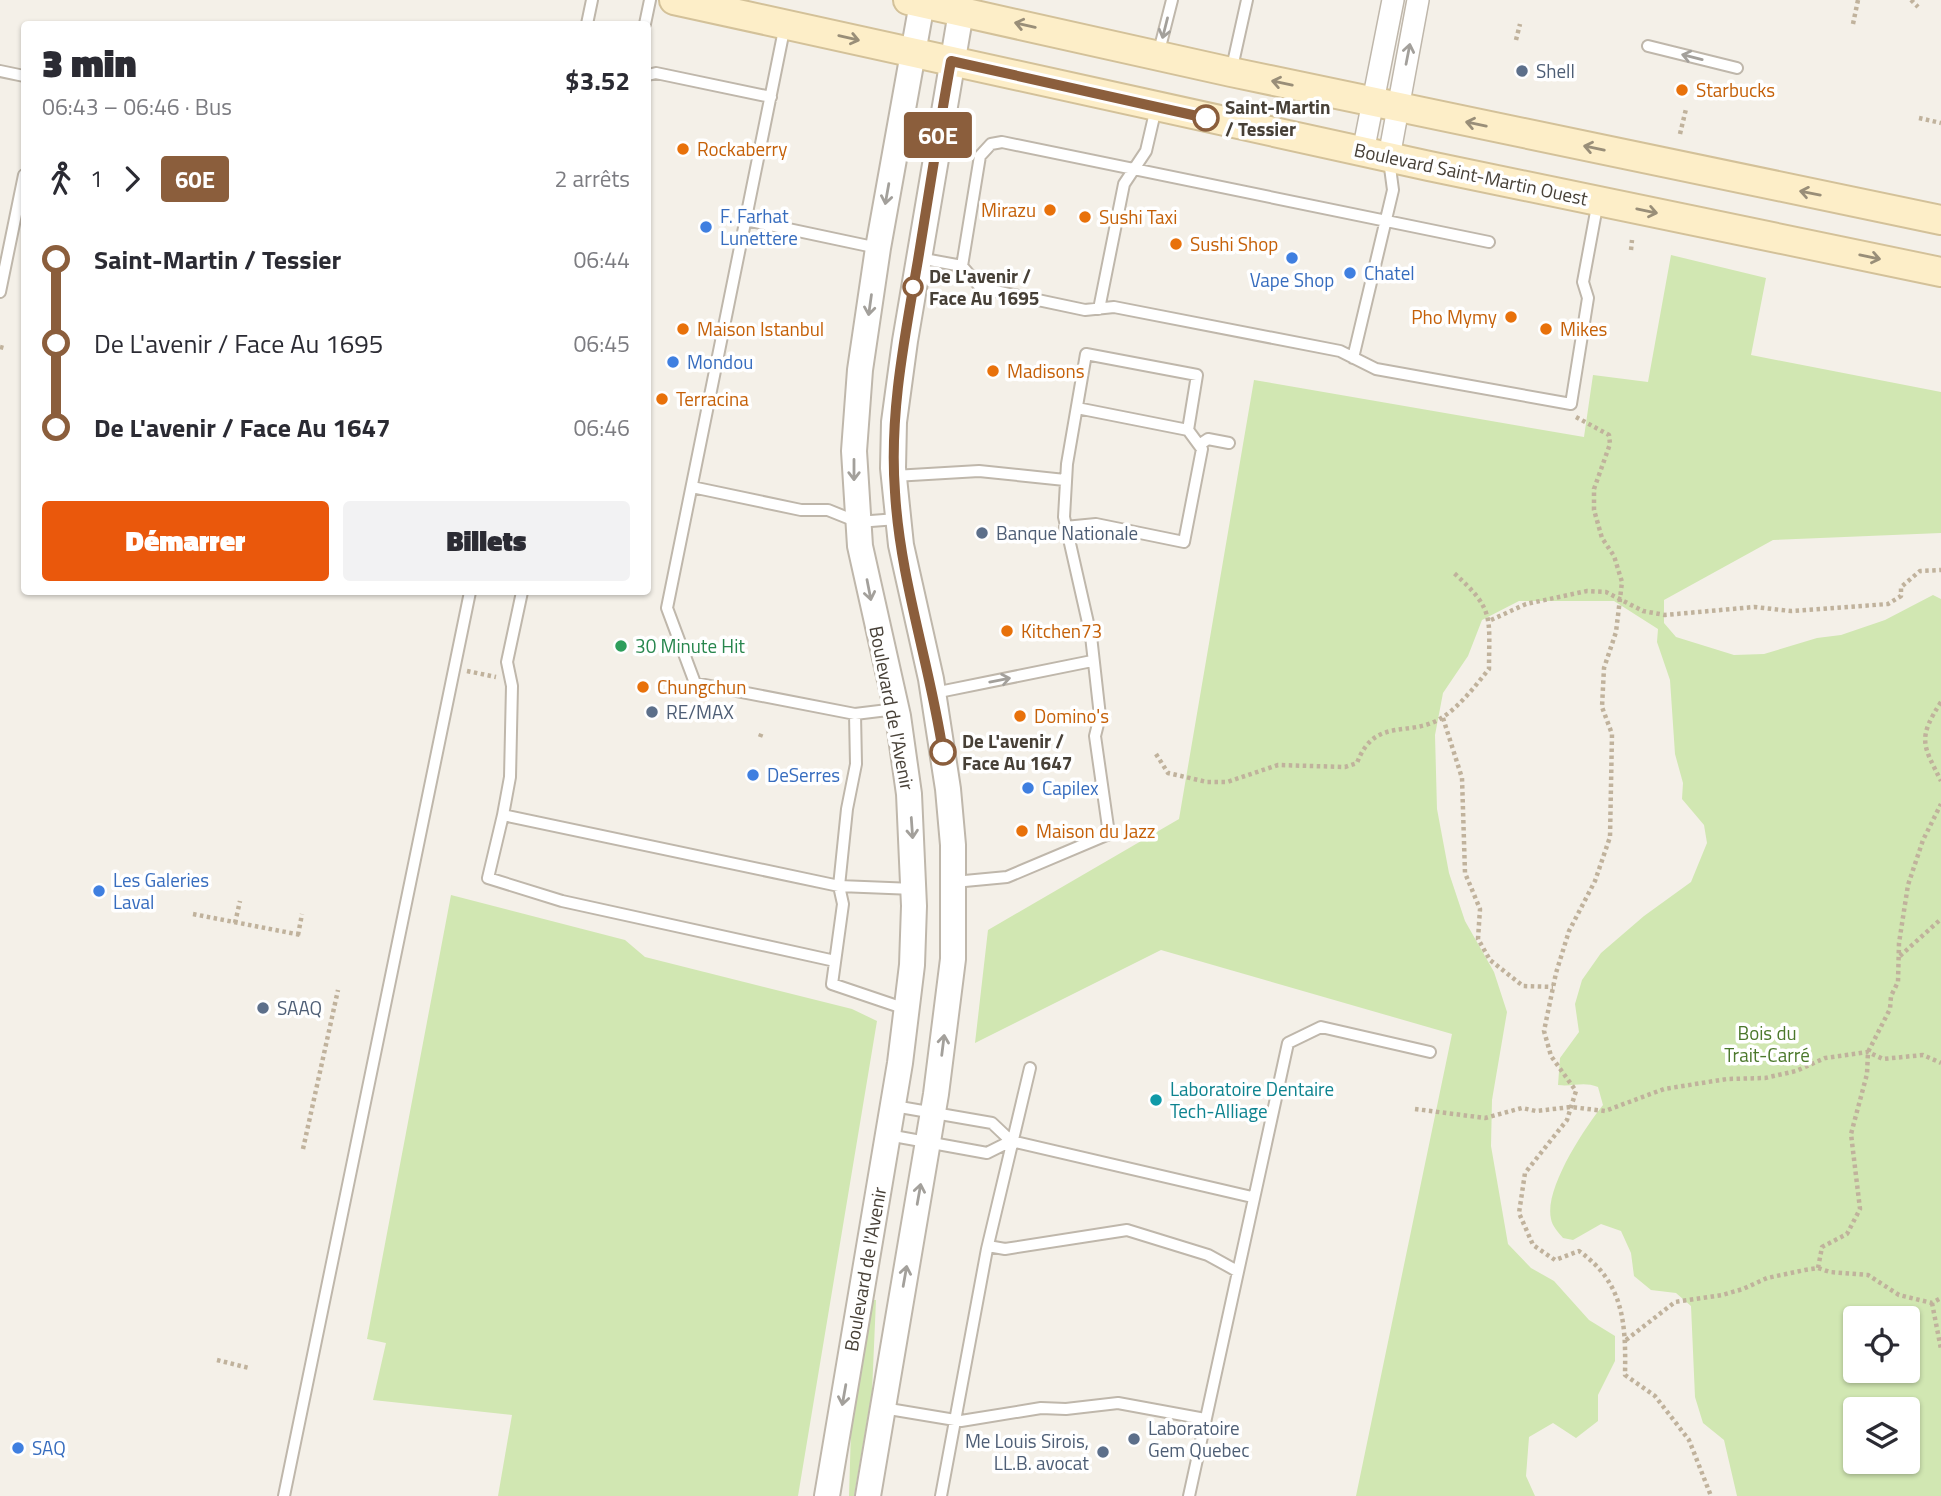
<!DOCTYPE html>
<html lang="fr">
<meta charset="utf-8">
<style>
:root{--surface:#fff;--page:#f2f2f3;--text:#2b2b33;--muted:#7c7c81;--accent:#ea580c}
body{margin:0;font-family:"Titillium Web",sans-serif;background:var(--page);color:var(--text);height:100vh;display:flex;flex-direction:column;font-size:26px;white-space:nowrap}
*{box-sizing:border-box;margin:0}
p{font-size:23px;color:var(--muted)}
.icon{flex:none;width:38px;height:38px;fill:none;stroke:currentColor;stroke-width:2;stroke-linecap:round;stroke-linejoin:round}
.map{position:relative;flex:1;overflow:hidden}
.details{position:absolute;left:21px;top:21px;width:630px;height:574px;display:flex;flex-direction:column;background:var(--surface);border-radius:7px;box-shadow:0 2px 5px #0004}
.details>*{flex:none}
.badge{padding:0 14px;border-radius:5px;font-size:24px;line-height:46px}
.tools{position:absolute;left:1843px;top:1306px;display:grid;gap:14px}
.tools a{display:grid;place-items:center;width:77px;height:77px;border-radius:7px;background:var(--surface);box-shadow:0 2px 5px #0004;font-size:35px}
.map>.badge{position:absolute;translate:-50% -50%;box-shadow:0 0 0 4px #fff}
.legs{display:flex;align-items:center;gap:10px;height:77px;padding:0 21px;font-size:23px}
.legs p{margin-inline-start:auto}
.summary{display:flex;align-items:center;justify-content:space-between;height:119px;padding:0 21px}
h1{font-size:38px;font-weight:800;line-height:52px}
.primary-button{display:flex;gap:14px;margin-top:auto;padding:14px 21px}
.primary-button a{flex:1;height:80px;border-radius:7px;background:var(--accent);color:#fff;font-size:28px;font-weight:800;line-height:80px;text-align:center}
.primary-button a+a{background:var(--page);color:var(--text)}
ul{padding:0 21px;list-style:none}
li{display:flex;align-items:center;gap:24px;height:84px;font-size:26px}
li i{display:grid;place-items:center;width:10px;height:100%;margin:0 9px;background:currentColor}
li i::after{content:'';width:18px;height:18px;margin:-9px;border:5px solid;border-radius:50%;background:var(--surface)}
li p{margin-inline-start:auto}
li:first-child i{background:linear-gradient(#0000 50%,currentColor 0)}
li:last-child i{background:linear-gradient(currentColor 50%,#0000 0)}
.map>svg:first-child{display:block}
.green{fill:#d1e7b2;fill-rule:evenodd}
.lines{fill:none;stroke-linecap:round;stroke-linejoin:round}
.service-casing{stroke:#bfb7ab;stroke-width:14}
.minor-casing{stroke:#bfb7ab;stroke-width:24}
.tertiary-casing{stroke:#bfb7ab;stroke-width:28}
.secondary-casing{stroke:#d3c199;stroke-width:32}
.path{stroke:#c0b29c;stroke-width:4.5;stroke-dasharray:3.5 3.5;stroke-linecap:butt}
.service{stroke:#fff;stroke-width:10}
.minor{stroke:#fff;stroke-width:21}
.tertiary{stroke:#fff;stroke-width:24}
.secondary{stroke:#fdeec8;stroke-width:28}
.oneway{stroke:#998e78}
.oneway2{stroke:#a3a09b}
.line-1-casing{stroke:#fff;stroke-width:16}
.line-1{stroke:#8b5e3c;stroke-width:10}
.service-dot{fill:#5c6f8a;stroke:#fff;stroke-width:2.5}
.food-dot{fill:#e8710a;stroke:#fff;stroke-width:2.5}
.stop-1-dot{fill:#fff;stroke:#8b5e3c;stroke-width:3.5}
.shop-dot{fill:#3f7fe0;stroke:#fff;stroke-width:2.5}
.leisure-dot{fill:#2e9e5b;stroke:#fff;stroke-width:2.5}
.culture-dot{fill:#0f9aa8;stroke:#fff;stroke-width:2.5}
.labels{text-anchor:middle;stroke-width:7;stroke-linejoin:round;paint-order:stroke}
.service-label{font-size:19px;fill:#4e5e75;stroke:#fff;text-anchor:start}
.food-label{font-size:19px;fill:#c56008;stroke:#fff;text-anchor:start}
.stop-label{font-size:19px;font-weight:bold;fill:#474037;stroke:#fff;text-anchor:start}
.street-label{font-size:19px;fill:#474037;stroke:#fff}
.shop-label{font-size:19px;fill:#366cbe;stroke:#fff;text-anchor:start}
.leisure-label{font-size:19px;fill:#27864d;stroke:#fff;text-anchor:start}
.park-label{font-size:19px;fill:#4b782b;stroke:#fff}
.culture-label{font-size:19px;fill:#0d838f;stroke:#fff;text-anchor:start}
</style>
<div class="map">
<svg width="1941" height="1496" viewBox="0 0 1941 1496">
<rect width="100%" height="100%" fill="#f4f0e8"/>
<path class="green" d="M 1671,255 L 1766,278 L 1751,355 L 1941,392 L 1941,533 L 1773,540 L 1664,600 L 1664,623 L 1676,637 L 1734,655 L 1764,654 L 1817,638 L 1841,635 L 1885,620 L 1933,595 L 1941,599 L 1941,1496 L 1737,1496 L 1724,1440 L 1703,1423 L 1695,1397 L 1691,1306 L 1676,1293 L 1651,1290 L 1634,1276 L 1631,1253 L 1621,1231 L 1601,1224 L 1573,1240 L 1563,1238 C 1559,1233 1552,1226 1551,1219 C 1544,1189 1584,1129 1603,1105 L 1598,1087 C 1583,1081 1573,1087 1558,1085 L 1560,1058 L 1579,1032 L 1575,1004 L 1582,980 L 1601,953 L 1644,916 L 1691,882 L 1707,843 L 1704,825 L 1682,799 L 1683,783 L 1675,754 L 1670,680 L 1657,642 L 1658,629 L 1614,601 L 1519,601 L 1482,620 L 1468,656 L 1443,693 L 1435,735 L 1437,809 L 1449,873 L 1465,921 L 1494,972 L 1507,1012 L 1492,1100 L 1491,1146 L 1508,1244 L 1531,1268 L 1554,1281 L 1589,1320 L 1615,1336 L 1615,1361 L 1598,1395 L 1598,1421 L 1576,1438 L 1553,1423 L 1529,1437 L 1526,1476 L 1535,1496 L 1356,1496 L 1452,1034 L 1161,950 L 975,1043 L 988,930 L 1179,819 L 1254,380 L 1584,437 L 1593,375 L 1648,382 ZM 1855,1318 L 1908,1318 L 1908,1370 L 1855,1370 ZM 1855,1409 L 1908,1409 L 1908,1461 L 1855,1461 Z
M 451,895 L 625,940 L 645,957 L 852,1009 L 877,1021 L 798,1496 L 498,1496 L 512,1415 L 373,1400 L 386,1343 L 367,1339 Z
M 873,1300 L 876,1300 L 872,1392 L 854,1496 L 849,1496 L 851,1430 Z"/>
<g class="lines">
<g class="service-casing">
<path id="service" d="M 587,24 L 592,0
M 645,24 L 650,0
M 785,25 L 667,608 L 695,683 L 855,714 L 896,709
M 1648,46 L 1737,68
M 1158,55 L 1172,0
M 0,71 L 24,76
M 1231,72 L 1247,0
M 648,75 L 656,73 L 771,97
M 746,220 L 878,248
M 919,258 L 962,266 L 981,288 L 1085,310 L 1114,307 L 1340,351 L 1376,369 L 1571,404 L 1588,298 L 1583,282 L 1598,201
M 962,266 L 980,156 L 991,144 L 1002,142 L 1489,242
M 0,292 L 24,175
M 1099,309 L 1124,184 L 1146,151 L 1156,108
M 1353,358 L 1393,190 L 1389,160
M 1199,445 L 1208,439 L 1229,443
M 894,476 L 979,471 L 1065,480
M 692,487 L 801,510 L 828,510 L 858,522 L 897,519
M 1065,527 L 1096,524 L 1184,542 L 1202,449 L 1188,430 L 1077,408
M 522,592 L 507,662 L 512,686 L 510,777 L 503,815 L 839,886 L 914,889
M 934,693 L 1092,661
M 855,714 L 856,764 L 847,809 L 839,886 L 843,904 L 832,984 L 906,1009
M 503,815 L 488,878 L 562,901 L 835,961
M 954,882 L 1007,877 L 1109,834 L 1095,736 L 1100,716 L 1091,636 L 1064,517 L 1067,464 L 1086,354 L 1197,375 L 1188,430
M 888,1135 L 987,1153 L 1011,1141 L 992,1123 L 894,1106
M 1011,1141 L 1252,1197
M 988,1246 L 1005,1249 L 1127,1230 L 1208,1255 L 1237,1271
M 883,1408 L 961,1421 L 1041,1408 L 1066,1409 L 1118,1403 L 1205,1419
M 284,1496 L 470,592
M 941,1496 L 987,1249 L 1030,1068
M 1189,1496 L 1288,1043 L 1321,1027 L 1430,1052"/>
</g>
<g class="minor-casing">
<path id="minor" d="M 1363,152 L 1393,0
M 1389,157 L 1418,0"/>
</g>
<g class="tertiary-casing">
<path id="tertiary" d="M 827,1496 L 900,1063 L 912,965 L 914,906 L 909,794 L 898,716 L 860,546 L 854,451 L 860,370 L 878,248 L 922,3
M 868,1496 L 936,1094 L 953,959 L 953,845 L 948,789 L 931,679 L 901,545 L 893,468 L 894,422 L 905,341 L 961,12"/>
</g>
<g class="secondary-casing">
<path id="secondary" d="M 674,0 L 1429,166 L 1941,272
M 908,0 L 1231,72 L 1941,220"/>
</g>
<path class="path" d="M 1911,0 L 1918,7
M 1853,24 L 1858,0
M 1516,40 L 1520,24
M 1919,118 L 1941,123
M 1680,134 L 1686,109
M 1631,250 L 1632,240
M 0,347 L 4,348
M 1576,417 L 1609,435 L 1610,444 L 1594,489 L 1594,510 L 1602,538 L 1614,556 L 1622,582 L 1616,632 L 1604,668 L 1602,707 L 1612,734 L 1610,837 L 1595,881 L 1569,931 L 1556,973 L 1544,1031 L 1551,1056 L 1576,1091 L 1567,1120 L 1525,1173 L 1519,1213 L 1533,1245 L 1555,1260 L 1579,1251 C 1624,1283 1626,1323 1625,1375 L 1655,1396 L 1689,1440 L 1711,1496
M 1491,620 L 1526,604 L 1587,591 L 1606,592 L 1643,611 L 1665,615 L 1754,607 L 1791,611 L 1888,604 L 1901,596 L 1901,587 L 1920,571 L 1941,570
M 467,671 L 496,677
M 1941,702 C 1917,739 1923,745 1941,781
M 1443,718 L 1462,778 L 1465,873 L 1480,909 L 1478,939 L 1490,960 L 1523,986 L 1553,987
M 760,737 L 762,732
M 1156,754 L 1168,773 L 1207,782 L 1227,782 L 1278,765 L 1345,767 L 1357,763 C 1375,715 1410,739 1443,717 C 1461,705 1476,685 1489,669 C 1489,617 1495,610 1454,573
M 193,914 L 301,935
M 235,923 L 240,901
M 298,935 L 302,914
M 1900,956 L 1941,919
M 1415,1109 L 1485,1118 L 1522,1108 L 1536,1111 L 1571,1107 L 1605,1111 L 1664,1089 L 1727,1079 L 1765,1078 L 1796,1071 L 1825,1058 L 1868,1052 L 1883,1059 L 1923,1055 L 1941,1063
M 303,1149 L 338,990
M 1818,1268 L 1822,1247 L 1847,1234 L 1860,1209 L 1851,1134 L 1867,1074 L 1868,1052 L 1890,1009 L 1891,996 L 1898,982 L 1899,943 L 1908,885 L 1923,840 L 1941,804
M 1932,1303 L 1941,1349
M 1626,1340 L 1675,1302 L 1722,1295 L 1743,1289 L 1767,1278 L 1805,1270 L 1818,1268 L 1830,1272 L 1868,1275 L 1899,1295 L 1932,1303 L 1941,1298
M 217,1360 L 249,1368"/>
<use href="#service" class="service"/>
<use href="#minor" class="minor"/>
<use href="#tertiary" class="tertiary"/>
<use href="#secondary" class="secondary"/>
</g>
<defs><path id="oneway-shaft" d="M-6 0H5M1.5-3L5.5 0L1.5 3" fill="none" stroke-width="1.6" stroke-linecap="round" stroke-linejoin="round" transform="scale(1.75)"/></defs>
<g class="oneway">
<use href="#oneway-shaft" transform="translate(1025 25) rotate(-167)"/>
<use href="#oneway-shaft" transform="translate(849 38) rotate(13)"/>
<use href="#oneway-shaft" transform="translate(1282 83) rotate(-168)"/>
<use href="#oneway-shaft" transform="translate(1476 124) rotate(-168)"/>
<use href="#oneway-shaft" transform="translate(1594 148) rotate(-168)"/>
<use href="#oneway-shaft" transform="translate(1810 193) rotate(-169)"/>
<use href="#oneway-shaft" transform="translate(1647 211) rotate(12)"/>
<use href="#oneway-shaft" transform="translate(1870 257) rotate(12)"/>
</g>
<g class="oneway2">
<use href="#oneway-shaft" transform="translate(1165 28) rotate(104)"/>
<use href="#oneway-shaft" transform="translate(1408 54) rotate(-79)"/>
<use href="#oneway-shaft" transform="translate(1692 57) rotate(-166)"/>
<use href="#oneway-shaft" transform="translate(887 194) rotate(100)"/>
<use href="#oneway-shaft" transform="translate(870 305) rotate(98)"/>
<use href="#oneway-shaft" transform="translate(854 470) rotate(90)"/>
<use href="#oneway-shaft" transform="translate(869 590) rotate(79)"/>
<use href="#oneway-shaft" transform="translate(1000 680) rotate(-11)"/>
<use href="#oneway-shaft" transform="translate(912 828) rotate(86)"/>
<use href="#oneway-shaft" transform="translate(943 1045) rotate(-83)"/>
<use href="#oneway-shaft" transform="translate(919 1194) rotate(-80)"/>
<use href="#oneway-shaft" transform="translate(905 1276) rotate(-80)"/>
<use href="#oneway-shaft" transform="translate(844 1395) rotate(100)"/>
</g>
<g class="lines">
<g class="line-1-casing">
<path id="line-1" d="M 943,752 C 930,665 900,580 895,492 C 889,414 905,336 918,260 C 929,193 939,127 951,61 L 1206,118"/>
</g>
<use href="#line-1" class="line-1"/>
</g>
<g class="service-dot">
<circle cx="1522" cy="71" r="7"/>
<circle cx="982" cy="533" r="7"/>
<circle cx="652" cy="712" r="7"/>
<circle cx="263" cy="1008" r="7"/>
<circle cx="1134" cy="1439" r="7"/>
<circle cx="1103" cy="1452" r="7"/>
</g>
<g class="food-dot">
<circle cx="1682" cy="90" r="7"/>
<circle cx="683" cy="149" r="7"/>
<circle cx="1050" cy="210" r="7"/>
<circle cx="1085" cy="217" r="7"/>
<circle cx="1176" cy="244" r="7"/>
<circle cx="1511" cy="317" r="7"/>
<circle cx="683" cy="329" r="7"/>
<circle cx="1546" cy="329" r="7"/>
<circle cx="993" cy="371" r="7"/>
<circle cx="662" cy="399" r="7"/>
<circle cx="1007" cy="631" r="7"/>
<circle cx="643" cy="687" r="7"/>
<circle cx="1020" cy="716" r="7"/>
<circle cx="1022" cy="831" r="7"/>
</g>
<g class="stop-1-dot">
<circle cx="1206" cy="118" r="12"/>
<circle cx="913" cy="287" r="9"/>
<circle cx="943" cy="752" r="12"/>
</g>
<g class="shop-dot">
<circle cx="706" cy="227" r="7"/>
<circle cx="1292" cy="258" r="7"/>
<circle cx="1350" cy="273" r="7"/>
<circle cx="673" cy="362" r="7"/>
<circle cx="753" cy="775" r="7"/>
<circle cx="1028" cy="788" r="7"/>
<circle cx="99" cy="891" r="7"/>
<circle cx="18" cy="1448" r="7"/>
</g>
<circle class="leisure-dot" cx="621" cy="646" r="7"/>
<circle class="culture-dot" cx="1156" cy="1100" r="7"/>
<g class="labels">
<g class="service-label">
<text x="1536" y="78">Shell</text>
<text x="996" y="540">Banque Nationale</text>
<text x="666" y="719">RE/MAX</text>
<text x="277" y="1015">SAAQ</text>
<text x="1148" y="1435">Laboratoire<tspan x="1148" dy="22">Gem Quebec</tspan></text>
<text x="1089" y="1448" text-anchor="end">Me Louis Sirois,<tspan x="1089" dy="22">LL.B. avocat</tspan></text>
</g>
<g class="food-label">
<text x="1696" y="97">Starbucks</text>
<text x="697" y="156">Rockaberry</text>
<text x="1036" y="217" text-anchor="end">Mirazu</text>
<text x="1099" y="224">Sushi Taxi</text>
<text x="1190" y="251">Sushi Shop</text>
<text x="1497" y="324" text-anchor="end">Pho Mymy</text>
<text x="697" y="336">Maison Istanbul</text>
<text x="1560" y="336">Mikes</text>
<text x="1007" y="378">Madisons</text>
<text x="676" y="406">Terracina</text>
<text x="1021" y="638">Kitchen73</text>
<text x="657" y="694">Chungchun</text>
<text x="1034" y="723">Domino's</text>
<text x="1036" y="838">Maison du Jazz</text>
</g>
<g class="stop-label">
<text x="1225" y="114">Saint-Martin<tspan x="1225" dy="22">/ Tessier</tspan></text>
<text x="929" y="283">De L'avenir /<tspan x="929" dy="22">Face Au 1695</tspan></text>
<text x="962" y="748">De L'avenir /<tspan x="962" dy="22">Face Au 1647</tspan></text>
</g>
<g class="street-label">
<text transform="translate(1471 174) rotate(12)" y="7">Boulevard Saint-Martin Ouest</text>
<text transform="translate(892 708) rotate(79)" y="7">Boulevard de l'Avenir</text>
<text transform="translate(865 1269) rotate(-80)" y="7">Boulevard de l'Avenir</text>
</g>
<g class="shop-label">
<text x="720" y="223">F. Farhat<tspan x="720" dy="22">Lunettere</tspan></text>
<text x="1364" y="280">Chatel</text>
<text x="1292" y="287" text-anchor="middle">Vape Shop</text>
<text x="687" y="369">Mondou</text>
<text x="767" y="782">DeSerres</text>
<text x="1042" y="795">Capilex</text>
<text x="113" y="887">Les Galeries<tspan x="113" dy="22">Laval</tspan></text>
<text x="32" y="1455">SAQ</text>
</g>
<g class="leisure-label">
<text x="635" y="653">30 Minute Hit</text>
</g>
<g class="park-label">
<text x="1767" y="1040">Bois du<tspan x="1767" dy="22">Trait-Carré</tspan></text>
</g>
<g class="culture-label">
<text x="1170" y="1096">Laboratoire Dentaire<tspan x="1170" dy="22">Tech-Alliage</tspan></text>
</g>
</g>
</svg>
<div class="tools">
<a><svg class="icon" aria-label="locate" viewBox="0 0 24 24"><circle cx="12" cy="12" r="6"/><path d="M12 2v4M12 18v4M2 12h4M18 12h4"/></svg></a>
<a><svg class="icon" aria-label="layers" viewBox="0 0 24 24"><path d="M12 4l9 5-9 5-9-5zM3 14l9 5 9-5"/></svg></a>
</div>
<b class="badge" style="left:938px;top:135px;background:#8b5e3c;color:#fff">60E</b>
<section class="details">
<div class="summary"><div><h1>3 min</h1><p>06:43 – 06:46 · Bus</p></div><b>$3.52</b></div>
<div class="legs"><svg class="icon" aria-label="walk" viewBox="0 0 24 24"><circle cx="13" cy="4" r="2"/><path d="M13 8l-2 6 4 7M11 14l-3 7M7 12l3-4h3l4 4"/></svg>1<svg class="icon" aria-label="forward" viewBox="0 0 24 24"><path d="M9 5l7 7-7 7"/></svg><b class="badge" style="background:#8b5e3c;color:#fff">60E</b><p>2 arrêts</p></div>
<ul>
<li><i style="color:#8b5e3c"></i><b>Saint-Martin / Tessier</b><p>06:44</p></li>
<li><i style="color:#8b5e3c"></i><span>De L'avenir / Face Au 1695</span><p>06:45</p></li>
<li><i style="color:#8b5e3c"></i><b>De L'avenir / Face Au 1647</b><p>06:46</p></li>
</ul>
<div class="primary-button"><a>Démarrer</a><a>Billets</a></div>
</section>
</div>
